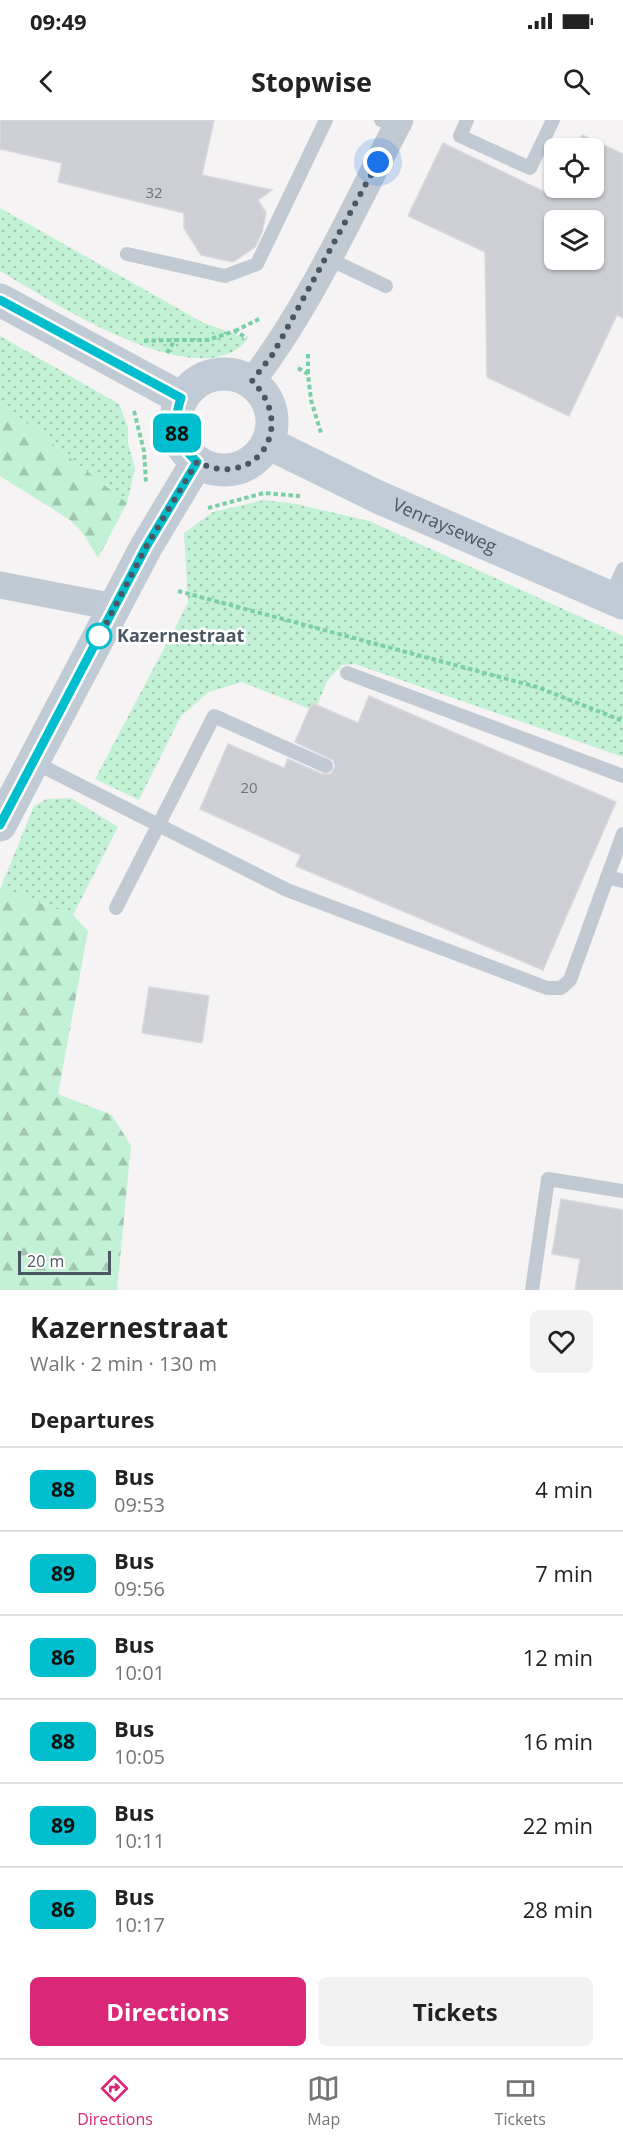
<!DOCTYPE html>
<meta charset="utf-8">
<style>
:root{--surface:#fff;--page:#f2f2f2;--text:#222;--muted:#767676;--line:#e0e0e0;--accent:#db2777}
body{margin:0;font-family:"Open Sans",sans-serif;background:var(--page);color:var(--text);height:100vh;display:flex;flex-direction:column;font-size:22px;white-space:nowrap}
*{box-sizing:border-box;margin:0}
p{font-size:20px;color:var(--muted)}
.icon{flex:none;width:33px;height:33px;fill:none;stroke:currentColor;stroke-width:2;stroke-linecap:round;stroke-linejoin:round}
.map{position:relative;height:1170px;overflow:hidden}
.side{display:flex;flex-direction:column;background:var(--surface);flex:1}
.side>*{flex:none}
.badge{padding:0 12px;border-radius:9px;font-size:21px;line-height:39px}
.fabs{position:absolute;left:544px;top:18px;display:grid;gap:12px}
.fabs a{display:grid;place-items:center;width:60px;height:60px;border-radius:9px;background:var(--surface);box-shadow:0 2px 4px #0004;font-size:30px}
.scale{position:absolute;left:18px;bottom:15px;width:93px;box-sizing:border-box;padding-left:6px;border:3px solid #4a5661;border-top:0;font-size:16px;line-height:21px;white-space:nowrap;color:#4a5661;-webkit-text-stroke:4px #fff;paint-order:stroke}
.you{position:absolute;width:30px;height:30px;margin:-15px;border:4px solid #fff;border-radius:50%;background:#1a73e8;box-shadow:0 0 0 9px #1a73e833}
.map>.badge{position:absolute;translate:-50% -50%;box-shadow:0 0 0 3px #fff}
h2{padding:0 30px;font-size:22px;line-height:54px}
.round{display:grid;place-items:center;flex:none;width:63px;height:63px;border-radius:9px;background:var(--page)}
.head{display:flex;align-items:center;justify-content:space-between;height:102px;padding:0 30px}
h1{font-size:28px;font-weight:700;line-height:45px}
.cta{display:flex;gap:12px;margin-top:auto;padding:12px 30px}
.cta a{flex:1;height:69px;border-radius:9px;background:var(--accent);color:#fff;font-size:24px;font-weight:700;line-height:69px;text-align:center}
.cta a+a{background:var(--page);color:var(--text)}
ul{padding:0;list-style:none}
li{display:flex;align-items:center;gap:18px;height:84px;padding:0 30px;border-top:2px solid var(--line)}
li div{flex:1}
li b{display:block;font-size:22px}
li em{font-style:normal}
li .badge{min-width:66px;font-weight:700;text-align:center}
.status{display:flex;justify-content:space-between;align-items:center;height:42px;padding:0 30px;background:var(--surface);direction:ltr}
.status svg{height:16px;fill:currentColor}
header{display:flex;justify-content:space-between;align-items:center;height:78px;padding:0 30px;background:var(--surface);font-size:27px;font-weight:700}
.tabs{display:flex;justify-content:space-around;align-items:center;height:84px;border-top:2px solid var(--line);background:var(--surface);font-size:16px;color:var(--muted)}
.tabs a{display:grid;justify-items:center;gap:3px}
.tabs .active{color:var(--accent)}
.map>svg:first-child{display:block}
.grass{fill:url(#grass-dots)}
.forest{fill:url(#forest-firs)}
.building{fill:#cdcfd5;stroke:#d7d9de;stroke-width:1.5;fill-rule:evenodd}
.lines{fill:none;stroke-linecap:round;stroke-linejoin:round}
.path{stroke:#7ad0a6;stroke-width:4;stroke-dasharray:4.5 3;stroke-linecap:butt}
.lane{stroke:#c1cad2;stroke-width:14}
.street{stroke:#c1cad2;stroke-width:27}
.secondary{stroke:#c1cbd6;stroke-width:33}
.line-casing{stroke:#fff;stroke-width:14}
.line{stroke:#00becd;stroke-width:9}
.walk{stroke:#4a5661;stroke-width:6;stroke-dasharray:0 10.8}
.stop-dot{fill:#fff;stroke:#00becd;stroke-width:3}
.labels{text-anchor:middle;stroke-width:5;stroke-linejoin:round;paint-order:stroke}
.number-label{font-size:15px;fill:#6b747e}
.street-label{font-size:18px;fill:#4a5661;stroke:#fff}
.stop-label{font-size:18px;font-weight:bold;fill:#4a5661;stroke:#fff;text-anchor:start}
</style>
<div class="status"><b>09:49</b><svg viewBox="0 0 49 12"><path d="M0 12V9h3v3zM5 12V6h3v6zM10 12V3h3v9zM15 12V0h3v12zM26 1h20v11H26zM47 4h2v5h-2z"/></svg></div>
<header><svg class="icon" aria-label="back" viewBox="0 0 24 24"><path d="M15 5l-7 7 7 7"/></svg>Stopwise<svg class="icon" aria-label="search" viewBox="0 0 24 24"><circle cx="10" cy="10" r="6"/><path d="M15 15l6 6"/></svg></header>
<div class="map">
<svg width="623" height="1170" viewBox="0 0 623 1170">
<defs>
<pattern id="grass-dots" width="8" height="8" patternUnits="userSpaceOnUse" patternTransform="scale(1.5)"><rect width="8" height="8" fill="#c3f1d5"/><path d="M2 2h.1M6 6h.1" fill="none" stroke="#a0c6b0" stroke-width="1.8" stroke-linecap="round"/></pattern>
<pattern id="forest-firs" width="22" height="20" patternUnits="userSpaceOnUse" patternTransform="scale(1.5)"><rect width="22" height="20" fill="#c3f1d5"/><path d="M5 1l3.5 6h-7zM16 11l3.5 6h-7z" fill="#a0c6b0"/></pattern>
</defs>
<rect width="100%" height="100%" fill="#f5f3f3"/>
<path class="grass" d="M 0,88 L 202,202 L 248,219 C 200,280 49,179 0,151 Z
M 0,216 L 119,284 L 128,308 L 128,323 L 135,348 L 127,383 L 0,282 Z
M 264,380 L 296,384 L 369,401 L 623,516 L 623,637 L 355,544 L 342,545 L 327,561 L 315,591 L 242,562 L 209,572 L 181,596 L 139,680 L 95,659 L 188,483 L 184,413 L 213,392 Z
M 71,678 L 118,707 L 73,795 L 0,769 L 34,686 L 47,679 Z"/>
<path class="forest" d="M 0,282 L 127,383 L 98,438 L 82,412 L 70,400 L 0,356 Z
M 0,769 L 73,795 L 88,811 L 58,974 L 112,995 L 131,1026 L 117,1170 L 0,1170 Z"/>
<path class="building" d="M 0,0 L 214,0 L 202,55 L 272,70 L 258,80 L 266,93 L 262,112 L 255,127 L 233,142 L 201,135 L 184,108 L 184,93 L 58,62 L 62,43 L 0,29 Z
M 582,15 L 623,34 L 623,198 L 617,195 L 569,296 L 487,257 L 485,132 L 408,96 L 443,23 L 553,76 L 557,68 L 594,68 L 594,28 L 576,28 ZM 555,100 L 594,100 L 594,140 L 555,140 Z
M 369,576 L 616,682 L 543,850 L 296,746 L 301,735 L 200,689 L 228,624 L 284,648 L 288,639 L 322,654 L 331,654 L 335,646 L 333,640 L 295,622 L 312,583 L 358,603 Z
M 149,867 L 209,876 L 202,923 L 142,913 Z
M 561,1079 L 623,1090 L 623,1170 L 575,1170 L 580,1139 L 552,1134 Z"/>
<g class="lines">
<path class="path" d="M 235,211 L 259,199
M 144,221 L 175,220
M 167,233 L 175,220 L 208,220 L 235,211 L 247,218
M 308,234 L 308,254
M 298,248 L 308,254 L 311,280 L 321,313
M 134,291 L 144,331 L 146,363
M 208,388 L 264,373 L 300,376
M 178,471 L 537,567 L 623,601"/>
<path class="lane" d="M 381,0 L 399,3
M 467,0 L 460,16 L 530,48 L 553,0
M 127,134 L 225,156 L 257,144 L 326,0
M 327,138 L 386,166
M 610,478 L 623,449
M 347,553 L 623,656
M 32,641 L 287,770 L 547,868 L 561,868 L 570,860 L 623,714
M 607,757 L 623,761
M 116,788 L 214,596 L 326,646
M 532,1170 L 548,1059 L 623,1071"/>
<path class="street" d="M 252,261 C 311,185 355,85 400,0
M 0,465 L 114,487"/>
<g class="secondary">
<path d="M 0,180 L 181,278"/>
<circle cx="224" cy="302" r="48"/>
<path id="s1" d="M 268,323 L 378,377 L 623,483"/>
<path d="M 0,705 L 146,427 L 197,342"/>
</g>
</g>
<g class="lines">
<g class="line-casing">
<path id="line" d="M 0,180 L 181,278 C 172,304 177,324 197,342 L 146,427 L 0,705"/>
</g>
<use href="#line" class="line"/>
<path class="walk" d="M 99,516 L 98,519 L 146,427 L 197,342 C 256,371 298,306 252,261 L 273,234 L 378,42"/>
</g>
<circle class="stop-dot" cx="99" cy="516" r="12"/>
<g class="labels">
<g class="number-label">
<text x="154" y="78">32</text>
<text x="249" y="673">20</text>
</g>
<g class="street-label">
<text dy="6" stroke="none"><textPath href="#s1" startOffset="195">Venrayseweg</textPath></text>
</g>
<g class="stop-label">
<text x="117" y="522">Kazernestraat</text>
</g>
</g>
</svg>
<div class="fabs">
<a><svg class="icon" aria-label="locate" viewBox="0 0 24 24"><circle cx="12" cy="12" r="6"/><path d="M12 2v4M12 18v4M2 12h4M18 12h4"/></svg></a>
<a><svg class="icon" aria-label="layers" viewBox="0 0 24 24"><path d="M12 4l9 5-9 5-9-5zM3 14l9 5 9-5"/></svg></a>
</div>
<div class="scale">20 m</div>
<div class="you" style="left:378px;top:42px"></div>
<b class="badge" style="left:177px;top:313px;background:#00becd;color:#111">88</b>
</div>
<section class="side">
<div class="head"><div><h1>Kazernestraat</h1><p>Walk · 2 min · 130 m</p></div><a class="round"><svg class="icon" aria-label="heart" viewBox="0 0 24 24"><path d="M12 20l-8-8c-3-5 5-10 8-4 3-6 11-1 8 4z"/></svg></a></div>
<h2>Departures</h2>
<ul>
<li><span class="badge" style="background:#00becd;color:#111">88</span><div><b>Bus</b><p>09:53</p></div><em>4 min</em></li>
<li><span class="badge" style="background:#00becd;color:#111">89</span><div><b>Bus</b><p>09:56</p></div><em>7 min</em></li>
<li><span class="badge" style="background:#00becd;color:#111">86</span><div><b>Bus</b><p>10:01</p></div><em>12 min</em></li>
<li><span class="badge" style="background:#00becd;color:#111">88</span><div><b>Bus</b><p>10:05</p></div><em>16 min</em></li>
<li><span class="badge" style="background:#00becd;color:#111">89</span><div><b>Bus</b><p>10:11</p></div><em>22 min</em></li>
<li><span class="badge" style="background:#00becd;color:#111">86</span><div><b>Bus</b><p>10:17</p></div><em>28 min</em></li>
</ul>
<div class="cta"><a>Directions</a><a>Tickets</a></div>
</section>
<nav class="tabs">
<a class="active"><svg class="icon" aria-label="directions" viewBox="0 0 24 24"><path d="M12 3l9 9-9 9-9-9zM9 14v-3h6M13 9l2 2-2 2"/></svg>Directions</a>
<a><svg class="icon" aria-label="map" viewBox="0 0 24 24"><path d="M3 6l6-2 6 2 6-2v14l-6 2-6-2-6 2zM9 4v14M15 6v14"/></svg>Map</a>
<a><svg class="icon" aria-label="tickets" viewBox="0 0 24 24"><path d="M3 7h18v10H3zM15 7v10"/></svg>Tickets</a>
</nav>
